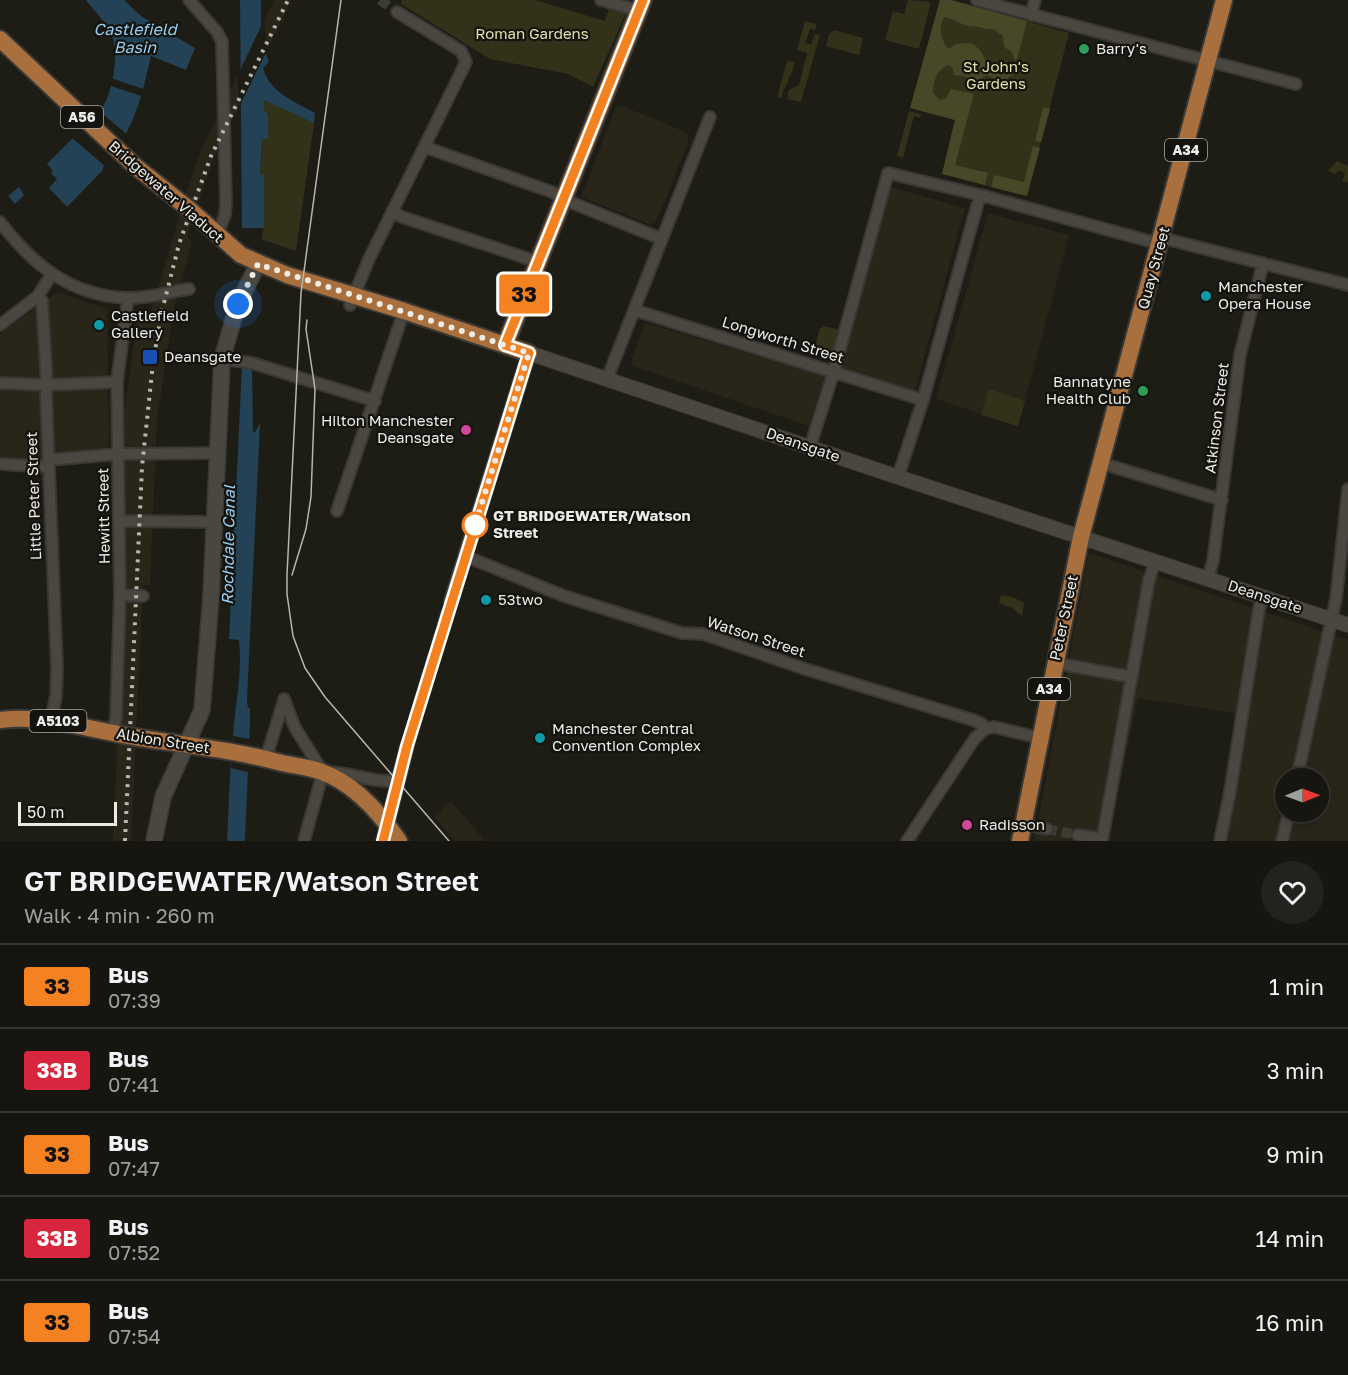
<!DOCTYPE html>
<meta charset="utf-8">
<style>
:root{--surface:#161510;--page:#23221e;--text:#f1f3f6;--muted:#9e9f9f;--line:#353430}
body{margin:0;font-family:"Golos Text",sans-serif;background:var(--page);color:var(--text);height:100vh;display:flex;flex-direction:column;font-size:22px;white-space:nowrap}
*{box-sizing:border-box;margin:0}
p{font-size:20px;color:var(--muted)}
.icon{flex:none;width:33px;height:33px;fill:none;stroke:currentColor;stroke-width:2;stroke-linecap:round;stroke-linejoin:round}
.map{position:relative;height:841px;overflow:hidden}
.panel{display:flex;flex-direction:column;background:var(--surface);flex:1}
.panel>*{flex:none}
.badge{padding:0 12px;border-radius:4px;font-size:21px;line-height:39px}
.needle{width:39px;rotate:89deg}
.fabs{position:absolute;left:1275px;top:768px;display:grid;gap:12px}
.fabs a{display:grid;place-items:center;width:54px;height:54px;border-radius:50%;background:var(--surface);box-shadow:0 3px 9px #0003,0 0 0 2px var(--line);font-size:30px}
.scale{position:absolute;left:18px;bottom:15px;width:99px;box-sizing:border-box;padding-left:6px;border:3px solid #ecebe6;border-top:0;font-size:16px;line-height:21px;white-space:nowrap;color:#ecebe6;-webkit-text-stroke:4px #14130d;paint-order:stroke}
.you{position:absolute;width:30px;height:30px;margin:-15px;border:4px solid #fff;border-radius:50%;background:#1a73e8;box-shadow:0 0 0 9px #1a73e833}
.map>.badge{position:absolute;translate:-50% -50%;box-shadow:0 0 0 3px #fff}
.round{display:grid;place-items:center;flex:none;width:63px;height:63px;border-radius:32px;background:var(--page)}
.headline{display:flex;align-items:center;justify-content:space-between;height:102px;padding:0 24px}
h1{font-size:28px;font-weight:600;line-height:45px}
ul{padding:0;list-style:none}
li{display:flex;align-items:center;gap:18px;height:84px;padding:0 24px;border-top:2px solid var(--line)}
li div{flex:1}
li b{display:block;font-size:22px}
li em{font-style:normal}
li .badge{min-width:66px;font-weight:700;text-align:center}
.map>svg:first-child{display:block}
.built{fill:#292519;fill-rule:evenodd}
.green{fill:#313219}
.forest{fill:#464828}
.water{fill:#244255}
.pier{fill:#1d1c15}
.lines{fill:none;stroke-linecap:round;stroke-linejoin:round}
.minor-tunnel{stroke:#3c3b34;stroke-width:10;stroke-dasharray:10 5;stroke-linecap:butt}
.tertiary-tunnel{stroke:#3c3b34;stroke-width:14;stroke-dasharray:14 7;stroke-linecap:butt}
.minor-casing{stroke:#3a3835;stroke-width:14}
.tertiary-casing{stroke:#3a3835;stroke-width:16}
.secondary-casing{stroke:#3a3835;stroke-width:18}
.primary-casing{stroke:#3a3835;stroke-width:20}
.minor{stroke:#494740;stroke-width:10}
.tertiary{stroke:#494740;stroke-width:14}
.secondary{stroke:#494740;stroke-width:15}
.primary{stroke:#a96f3c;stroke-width:16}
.tram{stroke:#b7b6b0;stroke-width:1.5}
.rail{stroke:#b7b6b0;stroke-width:4;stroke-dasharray:3 6;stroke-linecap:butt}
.line-casing{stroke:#fff;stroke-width:14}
.line{stroke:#f58220;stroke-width:9}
.walk{stroke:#ecebe6;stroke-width:6;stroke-dasharray:0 10.8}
.leisure-dot{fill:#2e9e5b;stroke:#14130d;stroke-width:2}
.culture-dot{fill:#0f9aa8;stroke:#14130d;stroke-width:2}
.transit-dot{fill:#1a4fb4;stroke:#14130d;stroke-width:2}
.hotel-dot{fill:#d1479c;stroke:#14130d;stroke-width:2}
.stop-dot{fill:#fff;stroke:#f58220;stroke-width:3}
.labels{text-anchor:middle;stroke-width:4.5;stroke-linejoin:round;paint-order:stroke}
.shield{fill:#14130d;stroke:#abaaa5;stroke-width:1.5}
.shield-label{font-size:14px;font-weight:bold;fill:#ecebe6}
.park-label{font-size:15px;fill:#e0e3a7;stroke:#14130d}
.poi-label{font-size:15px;fill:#ecebe6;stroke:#14130d;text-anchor:start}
.street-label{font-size:15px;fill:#ecebe6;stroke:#14130d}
.stop-label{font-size:15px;font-weight:bold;fill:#ecebe6;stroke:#14130d;text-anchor:start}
.water-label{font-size:16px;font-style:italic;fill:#95cff4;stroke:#14130d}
</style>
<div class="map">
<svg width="1348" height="841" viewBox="0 0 1348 841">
<rect width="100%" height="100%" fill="#1d1c15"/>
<path class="built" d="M 274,0 L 292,0 L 214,157 L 187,237 L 192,241 L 174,308 L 157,420 L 150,585 L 143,585 L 131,841 L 113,841 L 124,595 L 125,408 L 138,314 L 151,311 L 188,187 L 201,151 Z
M 622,106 L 681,130 L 688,135 L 688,143 L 656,222 L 651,225 L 581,197 L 616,107 Z
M 890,187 L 965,208 L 915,390 L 840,369 Z
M 988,213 L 1069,235 L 1025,401 L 1017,426 L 936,399 Z
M 57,292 L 107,309 L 109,447 L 36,461 L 0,458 L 0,334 Z
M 645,323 L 825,376 L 809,426 L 633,366 L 631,362 Z
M 1089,553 L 1348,640 L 1348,841 L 1217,841 L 1247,715 L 1138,698 L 1107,841 L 1034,841 ZM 1286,778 L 1318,778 L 1318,812 L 1286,812 Z
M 451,801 L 485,841 L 455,841 L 434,817 Z"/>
<path class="green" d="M 402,0 L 535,0 L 605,21 L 609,9 L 626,13 L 593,87 L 568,74 L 490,59 L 401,4 Z
M 908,0 L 931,2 L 919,49 L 885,40 L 893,11 L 904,14 Z
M 940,0 L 951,0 L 1069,33 L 1027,196 L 942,174 L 955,120 L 910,108 Z
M 805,21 L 817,24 L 815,30 L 810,29 L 805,43 L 811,44 L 815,34 L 820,35 L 801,102 L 787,99 L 789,90 L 799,85 L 807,53 L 797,50 Z
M 834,30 L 863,38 L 859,55 L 826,46 L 829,34 Z
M 787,61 L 795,62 C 792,75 785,85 781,98 L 777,97 Z
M 264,99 L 314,123 L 296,251 L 261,239 L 264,228 L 264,175 L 260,175 L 262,139 L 268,139 L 268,115 L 264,112 Z
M 909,111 L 921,114 L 920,118 L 914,116 L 903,158 L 897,156 Z
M 1337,161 L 1348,166 L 1348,182 L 1342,181 L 1345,173 L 1339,170 L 1335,174 L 1328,171 Z
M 824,326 L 840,330 L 832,357 L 830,360 L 812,355 L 820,329 Z
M 989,389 L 1025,401 L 1018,426 L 981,415 Z
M 1001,595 L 1013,597 L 1024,603 L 1022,616 L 1012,608 L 999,603 Z"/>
<path class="forest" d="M 940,0 L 951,0 L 1027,21 L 1017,60 L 1015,61 L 1012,52 L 1004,47 L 1003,36 L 993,29 C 986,30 984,28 979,27 C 975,26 971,27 968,26 C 960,24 953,18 944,17 C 938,28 941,38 947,48 L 951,48 L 955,44 L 971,43 C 973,45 976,46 978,48 C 985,54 984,64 992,69 L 1002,59 L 1011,65 L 1012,70 L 1014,72 L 1013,75 L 1008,78 L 1007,85 L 987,75 L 975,82 L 964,76 L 954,75 L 953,69 L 949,65 C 937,68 933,81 933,93 L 940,100 L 946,98 L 951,89 L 974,94 L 955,165 L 988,173 L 985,185 L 942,174 L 955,120 L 910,108 Z
M 1043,107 L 1050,109 L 1041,142 L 1035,141 Z
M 1033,146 L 1040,148 L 1027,196 L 991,187 L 994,175 L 1024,182 Z"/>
<path class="water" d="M 86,0 L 124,0 L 141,16 L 195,48 L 186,70 L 151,56 C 145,82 139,109 127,132 C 121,146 105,157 102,171 L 67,207 L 49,188 L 57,179 L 51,173 L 53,171 L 47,164 L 101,110 C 113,92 119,57 112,35 C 107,23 94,11 86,0 Z
M 240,0 L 261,0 C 261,21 260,43 269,62 L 263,68 C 270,93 294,101 315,113 L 314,123 L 264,100 L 264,111 L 268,115 L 268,139 L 262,139 L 260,174 L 264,175 L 264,228 L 242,228 Z
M 19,187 L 24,195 L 15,204 L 8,196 Z
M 242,366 L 252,367 L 253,432 L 255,432 L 260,423 L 247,700 L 248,708 L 250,708 L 250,722 L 245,841 L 227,841 C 229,802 230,763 234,724 C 237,696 242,668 239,640 L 229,639 Z"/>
<path class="pier" d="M 264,20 L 268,49 L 238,109 L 238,75 Z
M 111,78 L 146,90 L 144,97 L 108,85 Z
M 98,110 L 129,136 L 106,167 L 71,137 Z
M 233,736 L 250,739 L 248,772 L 231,768 Z"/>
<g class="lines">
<path class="minor-tunnel" d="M 380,0 L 397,12
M 1047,829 L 1078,835"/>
<path class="tertiary-tunnel" d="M 407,746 L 451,601"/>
<g class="minor-casing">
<path id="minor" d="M 189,0 L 217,32 L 222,42 L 226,203 L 225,215 L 217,235
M 601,0 L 640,11
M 977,0 L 1296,84
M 1031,15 L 1035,0
M 425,145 L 433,150 L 552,192 L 575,204 L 662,239
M 392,211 L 402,217 L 538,262
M 0,222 C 33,265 70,295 126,298 C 146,299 169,292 189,289
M 1162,238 L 1348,285
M 38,296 L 42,301 L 47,385 L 46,394 L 57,669 L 56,696 L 51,720
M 350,305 L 369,259 L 466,62 L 461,51 L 397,12
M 634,310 L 923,400
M 0,325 L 38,296 L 51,275
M 222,359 L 252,363 L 375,401
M 607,379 L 710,117
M 0,383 L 47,385 L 117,382
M 810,447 L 834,371 L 888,173 L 980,195 L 1160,244
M 48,460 L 118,454 L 218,453
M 1101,463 L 1222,500
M 0,464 L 49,467
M 898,477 L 923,400 L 980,195
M 337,511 L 404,311
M 120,521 L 214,522
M 465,556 L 564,596 L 682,633 L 703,634 L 802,668 L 973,720 L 982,724 L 985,729
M 1208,578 L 1213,561 L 1240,355 L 1263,263
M 120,595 L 143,596
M 1055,663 L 1132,677
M 284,699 L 295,728 L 323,772
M 985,729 L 994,727 L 1040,738
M 112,733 L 116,718 L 120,595 L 117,382 L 128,298
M 266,758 L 284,700
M 327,772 C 351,772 369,782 392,781 L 399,775
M 1297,778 L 1336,599 L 1348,489
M 1023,824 L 1047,829
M 1078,835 L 1102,839
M 304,841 L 323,772
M 907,841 L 975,738 L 985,729
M 1102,841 L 1149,580 L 1155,562
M 1220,841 L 1230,792 L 1259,609 L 1263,596
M 1282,841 L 1289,812"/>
</g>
<g class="tertiary-casing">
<path id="tertiary" d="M 451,601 L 529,353 L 898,477 L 1348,625
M 383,841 L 407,746"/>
</g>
<g class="secondary-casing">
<path id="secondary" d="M 154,841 L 163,797 L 202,710 L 211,597 L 222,359 L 238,304 L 258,264"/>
</g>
<g class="primary-casing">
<path id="primary" d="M 0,39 L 135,166 L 189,209 L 241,255 L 287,275 L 404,311 L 529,353
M 505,345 L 643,0
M 0,720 C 47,714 89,730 135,737 C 184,745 234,750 282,763 C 295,766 310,767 322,772 C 355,784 380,813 399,841
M 1020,841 L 1081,537 L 1224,0"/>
</g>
<use href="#minor" class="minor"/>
<use href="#tertiary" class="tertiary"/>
<use href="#secondary" class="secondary"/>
<use href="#primary" class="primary"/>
<path class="tram" d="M 341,0 L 301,293 L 287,575 L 287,594 L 293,636 L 305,668 L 325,697 L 449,841
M 292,575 L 306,529 L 311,497 L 315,389 L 306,329 L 307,320"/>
<path class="rail" d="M 125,841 L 142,467 L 153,363 L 161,315 L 179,244 L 211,156 L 288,0"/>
</g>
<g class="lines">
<g class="line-casing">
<path id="line" d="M 383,841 L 407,746 L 529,353 L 505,345 L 643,0"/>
</g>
<use href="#line" class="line"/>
<path class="walk" d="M 238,304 L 258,264 L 529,353 L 475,525"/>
</g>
<g class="leisure-dot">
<circle cx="1084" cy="49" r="6"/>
<circle cx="1143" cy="391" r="6"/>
</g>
<g class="culture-dot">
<circle cx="1206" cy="296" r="6"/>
<circle cx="99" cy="325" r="6"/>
<circle cx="486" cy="600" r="6"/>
<circle cx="540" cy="738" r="6"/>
</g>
<rect class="transit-dot" x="142" y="349" width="16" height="16" rx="3"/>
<g class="hotel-dot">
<circle cx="466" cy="430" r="6"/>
<circle cx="967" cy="825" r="6"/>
</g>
<circle class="stop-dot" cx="475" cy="525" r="12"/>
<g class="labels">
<g class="shield">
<rect x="61" y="106" width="42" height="22" rx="4.5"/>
<rect x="1165" y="139" width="42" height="22" rx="4.5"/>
<rect x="1028" y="678" width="42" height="22" rx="4.5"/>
<rect x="29.5" y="710" width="57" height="22" rx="4.5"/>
</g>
<g class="shield-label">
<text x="82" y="122">A56</text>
<text x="1186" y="155">A34</text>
<text x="1049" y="694">A34</text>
<text x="58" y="726">A5103</text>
</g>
<g class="park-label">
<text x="532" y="39">Roman Gardens</text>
<text x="996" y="72">St John's<tspan x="996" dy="17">Gardens</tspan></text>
</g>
<g class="poi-label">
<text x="1096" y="54">Barry's</text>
<text x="1218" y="292">Manchester<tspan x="1218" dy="17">Opera House</tspan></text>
<text x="111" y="321">Castlefield<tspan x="111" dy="17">Gallery</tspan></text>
<text x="164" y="362">Deansgate</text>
<text x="1131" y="387" text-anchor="end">Bannatyne<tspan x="1131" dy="17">Health Club</tspan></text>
<text x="454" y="426" text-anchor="end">Hilton Manchester<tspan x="454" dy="17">Deansgate</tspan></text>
<text x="498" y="605">53two</text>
<text x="552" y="734">Manchester Central<tspan x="552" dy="17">Convention Complex</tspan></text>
<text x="979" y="830">Radisson</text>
</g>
<g class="street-label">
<text transform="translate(166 192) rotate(41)" y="5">Bridgewater Viaduct</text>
<text transform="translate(1154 268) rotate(-75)" y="5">Quay Street</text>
<text transform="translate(783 340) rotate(17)" y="5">Longworth Street</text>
<text transform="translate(1217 418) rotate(-83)" y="5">Atkinson Street</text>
<text transform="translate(803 445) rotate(19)" y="5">Deansgate</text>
<text transform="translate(34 496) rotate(-92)" y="5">Little Peter Street</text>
<text transform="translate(104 516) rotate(-91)" y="5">Hewitt Street</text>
<text transform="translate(1265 597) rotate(18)" y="5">Deansgate</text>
<text transform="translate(1064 618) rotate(-78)" y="5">Peter Street</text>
<text transform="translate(756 637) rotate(18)" y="5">Watson Street</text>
<text transform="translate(163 741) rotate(9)" y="5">Albion Street</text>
</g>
<g class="stop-label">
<text x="493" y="521">GT BRIDGEWATER/Watson<tspan x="493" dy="17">Street</tspan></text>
</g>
<g class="water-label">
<text x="135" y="35">Castlefield<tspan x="135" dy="18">Basin</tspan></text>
<text transform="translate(228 545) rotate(-89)" y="6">Rochdale Canal</text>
</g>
</g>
</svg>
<div class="fabs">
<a><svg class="needle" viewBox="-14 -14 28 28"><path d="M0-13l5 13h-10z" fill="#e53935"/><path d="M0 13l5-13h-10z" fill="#9e9f9f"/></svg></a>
</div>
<div class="scale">50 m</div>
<div class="you" style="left:238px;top:304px"></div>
<b class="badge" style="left:524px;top:294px;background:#f58220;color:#111">33</b>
</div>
<section class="panel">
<div class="headline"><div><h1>GT BRIDGEWATER/Watson Street</h1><p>Walk · 4 min · 260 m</p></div><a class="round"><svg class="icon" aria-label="heart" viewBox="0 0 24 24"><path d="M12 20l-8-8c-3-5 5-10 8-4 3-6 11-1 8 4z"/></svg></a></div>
<ul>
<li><span class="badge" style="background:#f58220;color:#111">33</span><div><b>Bus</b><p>07:39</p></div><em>1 min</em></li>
<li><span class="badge" style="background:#d7263d;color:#fff">33B</span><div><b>Bus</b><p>07:41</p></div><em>3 min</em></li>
<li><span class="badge" style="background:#f58220;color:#111">33</span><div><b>Bus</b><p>07:47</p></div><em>9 min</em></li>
<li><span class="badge" style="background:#d7263d;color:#fff">33B</span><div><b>Bus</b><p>07:52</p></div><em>14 min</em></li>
<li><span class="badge" style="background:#f58220;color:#111">33</span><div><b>Bus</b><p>07:54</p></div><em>16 min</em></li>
</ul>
</section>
